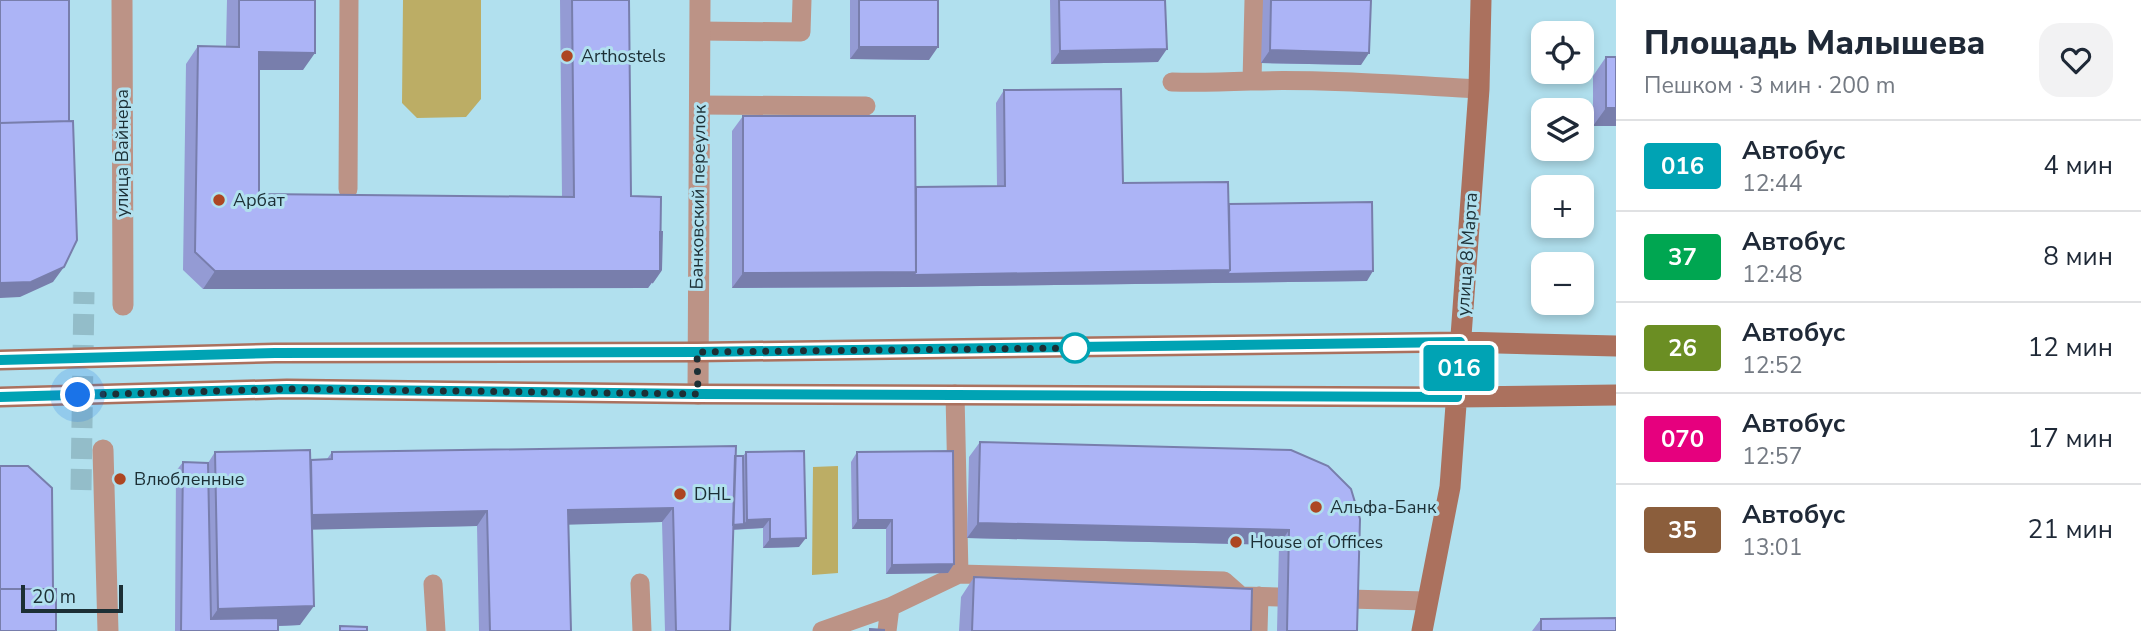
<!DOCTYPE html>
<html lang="ru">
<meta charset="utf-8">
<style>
:root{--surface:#fff;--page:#f2f2f3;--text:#1f2937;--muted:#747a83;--line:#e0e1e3}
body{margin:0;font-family:"Nunito Sans",sans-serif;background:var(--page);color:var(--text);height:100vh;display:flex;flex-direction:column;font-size:26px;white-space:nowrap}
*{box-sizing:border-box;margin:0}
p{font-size:23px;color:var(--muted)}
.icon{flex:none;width:38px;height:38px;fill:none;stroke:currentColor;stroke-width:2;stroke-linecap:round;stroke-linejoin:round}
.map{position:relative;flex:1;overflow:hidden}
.panel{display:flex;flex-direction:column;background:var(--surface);width:525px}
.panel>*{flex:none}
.badge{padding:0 14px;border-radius:5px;font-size:24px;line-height:46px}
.buttons{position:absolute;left:1531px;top:21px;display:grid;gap:14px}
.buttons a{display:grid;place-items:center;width:63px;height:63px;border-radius:14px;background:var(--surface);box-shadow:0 4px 10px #0003;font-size:35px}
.scale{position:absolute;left:21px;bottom:18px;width:102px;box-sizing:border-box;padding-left:7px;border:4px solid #1c2f35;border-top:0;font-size:19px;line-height:24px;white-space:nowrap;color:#1c2f35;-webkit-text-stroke:5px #b1e0ee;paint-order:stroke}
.you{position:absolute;width:35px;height:35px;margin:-18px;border:5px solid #fff;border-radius:50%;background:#1a73e8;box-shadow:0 0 0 10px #1a73e833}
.map>.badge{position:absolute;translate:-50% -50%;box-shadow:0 0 0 4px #fff}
.round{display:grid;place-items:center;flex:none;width:74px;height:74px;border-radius:21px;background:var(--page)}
.overview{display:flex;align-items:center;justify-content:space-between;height:119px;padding:0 28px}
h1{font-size:33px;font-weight:800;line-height:52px}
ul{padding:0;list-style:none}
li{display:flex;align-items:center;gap:21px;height:91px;padding:0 28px;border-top:2px solid var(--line)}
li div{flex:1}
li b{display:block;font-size:26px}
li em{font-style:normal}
li .badge{min-width:77px;font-weight:700;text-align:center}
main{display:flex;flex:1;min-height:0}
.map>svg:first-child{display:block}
.green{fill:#bcad65}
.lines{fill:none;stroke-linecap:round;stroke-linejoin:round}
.street-tunnel{stroke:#93bdc9;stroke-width:21;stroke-dasharray:21 10;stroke-linecap:butt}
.lane{stroke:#bc9386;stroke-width:19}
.street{stroke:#bc9386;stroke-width:21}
.secondary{stroke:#ab715e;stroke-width:21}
.wall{fill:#949bd4}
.shaded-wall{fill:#787eac}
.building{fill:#acb4f6;stroke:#787eac;stroke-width:2}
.line-casing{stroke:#fff;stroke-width:16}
.line{stroke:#00a3b4;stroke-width:10}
.walk{stroke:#1c2f35;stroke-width:7;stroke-dasharray:0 12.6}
.poi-dot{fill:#ad4622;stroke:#b1e0ee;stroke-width:2.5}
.stop-dot{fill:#fff;stroke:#00a3b4;stroke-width:3.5}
.labels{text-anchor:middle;stroke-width:6;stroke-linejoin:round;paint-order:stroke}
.poi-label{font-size:18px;fill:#1c2f35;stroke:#b1e0ee;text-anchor:start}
.street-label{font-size:18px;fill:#1c2f35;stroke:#b1e0ee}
</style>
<main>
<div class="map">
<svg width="1616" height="631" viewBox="0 0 1616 631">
<rect width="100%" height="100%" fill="#b1e0ee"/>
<path class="green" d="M 403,0 L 481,0 L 481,99 L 466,117 L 417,118 L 402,103 Z
M 838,466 L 838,573 L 812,575 L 813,467 Z"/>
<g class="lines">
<path class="street-tunnel" d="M 81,490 L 84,292"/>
<path class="lane" d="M 700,31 L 801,32 L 802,0
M 1252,81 L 1254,0
M 1172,82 C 1199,83 1225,82 1252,81 C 1328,79 1404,85 1479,89
M 700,105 L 866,106
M 348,189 L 349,0
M 955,394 L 959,574
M 640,583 L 642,631
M 433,584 L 436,631
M 1348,599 L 1427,601
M 822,631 L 890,607 L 959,574 L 1224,581 L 1241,596 L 1278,597
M 887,631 L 890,607
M 1258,631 L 1259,596"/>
<path class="street" d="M 122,0 L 123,305
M 698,394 L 700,0
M 103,450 L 108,631"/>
<path class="secondary" d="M 0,360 L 275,353 L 697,352 L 1460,342 L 1616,346
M 0,397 L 287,389 L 698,394 L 1457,397 L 1616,395
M 1422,631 L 1450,487 L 1479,89 L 1481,0"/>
</g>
<path class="wall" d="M 227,0 L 315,0 L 303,70 L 259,70 L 259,194 L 562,197 L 560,0 L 629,0 L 631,196 L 661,270 L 648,288 L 203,289 L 183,270 L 186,64 L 198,46 L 226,46 Z
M 850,0 L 938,0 L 929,60 L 850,59 Z
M 1050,0 L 1165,0 L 1158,62 L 1051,64 Z
M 1263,0 L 1371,0 L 1361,65 L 1261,63 Z
M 1606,57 L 1616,57 L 1616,126 L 1593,126 L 1593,76 Z
M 1004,90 L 1123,183 L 1229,204 L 1367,281 L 906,287 L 732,288 L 732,131 L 743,116 L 916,187 L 997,186 L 996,103 Z
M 980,442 L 1291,450 L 1357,631 L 1277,631 L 1279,545 L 967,538 L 969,457 Z
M 215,452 L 311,460 L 327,459 L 332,452 L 735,456 L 743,456 L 746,452 L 799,547 L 763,548 L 763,528 L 733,530 L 730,631 L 665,631 L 662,522 L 569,524 L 571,631 L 479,631 L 477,526 L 312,529 L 300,625 L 278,626 L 278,631 L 175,631 L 176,471 L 183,462 L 208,463 Z
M 857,452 L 954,564 L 948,573 L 886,574 L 886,529 L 852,529 L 851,462 Z
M 974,577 L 1251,631 L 959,631 L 961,597 Z
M 1541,619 L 1541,631 L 1532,631 Z"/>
<path class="shaded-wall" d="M 859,47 L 938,47 L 929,60 L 850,59 Z
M 1167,49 L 1158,62 L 1051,64 L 1060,51 Z
M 1270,50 L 1369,53 L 1361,65 L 1261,63 Z
M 259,52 L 315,53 L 303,70 L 247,70 Z
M 1606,108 L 1616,108 L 1616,126 L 1593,126 Z
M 64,267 L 53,282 L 20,297 L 0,298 L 0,283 Z
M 1230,270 L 1373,271 L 1367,281 L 906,287 L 732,288 L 743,273 Z
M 215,271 L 660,271 L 648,288 L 203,289 Z
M 673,508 L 662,522 L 558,525 L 568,510 Z
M 487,511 L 477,526 L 298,530 L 309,515 Z
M 770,519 L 763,528 L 724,530 L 728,526 L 744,524 L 747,520 Z
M 858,520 L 892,520 L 886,529 L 852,529 Z
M 978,523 L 1289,530 L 1279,545 L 967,538 Z
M 806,538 L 799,547 L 763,548 L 770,539 Z
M 954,564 L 948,573 L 886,574 L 892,565 Z
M 314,606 L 300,625 L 204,629 L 218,609 Z"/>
<path class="building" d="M 0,0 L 69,0 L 69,121 L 0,123 Z
M 239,0 L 315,0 L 315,53 L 259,52 L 259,194 L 574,197 L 572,0 L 629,0 L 631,196 L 661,197 L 660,271 L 215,271 L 195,252 L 198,46 L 239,47 Z
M 859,0 L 938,0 L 938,47 L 859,47 Z
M 1059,0 L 1165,0 L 1167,49 L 1060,51 Z
M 1271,0 L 1371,0 L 1369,53 L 1270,50 Z
M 1606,57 L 1616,57 L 1616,108 L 1606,108 Z
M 1121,89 L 1123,183 L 1228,182 L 1230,270 L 914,275 L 916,272 L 916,187 L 1005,186 L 1004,90 Z
M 743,116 L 915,116 L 916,272 L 743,273 Z
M 73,121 L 77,240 L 64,267 L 31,282 L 0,283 L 0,123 Z
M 1372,202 L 1373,271 L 1227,274 L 1230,270 L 1229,204 Z
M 660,232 L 662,232 L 661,270 L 652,283 L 660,271 Z
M 980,442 L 1291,450 L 1328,466 L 1351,489 L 1360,519 L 1357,631 L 1287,631 L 1289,530 L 978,523 Z
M 736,446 L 730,631 L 676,631 L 673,508 L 568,510 L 571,631 L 490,631 L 487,511 L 312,515 L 311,460 L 332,459 L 332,452 Z
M 310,450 L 314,606 L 218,609 L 215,452 Z
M 804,451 L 806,538 L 770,539 L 770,519 L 747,520 L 746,452 Z
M 953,451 L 954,564 L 892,565 L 892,520 L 858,520 L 857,452 Z
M 735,456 L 743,456 L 744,524 L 733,525 Z
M 183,462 L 208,463 L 211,619 L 278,618 L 278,631 L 181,631 Z
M 0,466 L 28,466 L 52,488 L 53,589 L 0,589 Z
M 974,577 L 1252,589 L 1251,631 L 972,631 Z
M 0,589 L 56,589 L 56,631 L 0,631 Z
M 1616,618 L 1616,631 L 1541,631 L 1541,619 Z
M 340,626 L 367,627 L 367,631 L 340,631 Z
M 870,629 L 884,630 L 884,631 L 870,631 Z"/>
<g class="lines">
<g class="line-casing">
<path id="line" d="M 0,360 L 275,353 L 697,352 L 1460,342 L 1457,397 L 698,394 L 287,389 L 0,397"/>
</g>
<use href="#line" class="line"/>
<path class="walk" d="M 78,395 L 287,389 L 698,394 L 697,352 L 1075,348"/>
</g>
<g class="poi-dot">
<circle cx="567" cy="56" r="7"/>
<circle cx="219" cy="200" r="7"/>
<circle cx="120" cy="479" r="7"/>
<circle cx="680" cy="494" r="7"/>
<circle cx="1316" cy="507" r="7"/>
<circle cx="1236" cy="542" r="7"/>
</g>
<circle class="stop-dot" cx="1075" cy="348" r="14"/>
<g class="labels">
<g class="poi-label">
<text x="581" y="62">Arthostels</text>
<text x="233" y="206">Арбат</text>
<text x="134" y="485">Влюбленные</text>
<text x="694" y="500">DHL</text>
<text x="1330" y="513">Альфа-Банк</text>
<text x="1250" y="548">House of Offices</text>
</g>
<g class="street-label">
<text transform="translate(122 153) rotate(-90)" y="6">улица Вайнера</text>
<text transform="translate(698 197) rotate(-89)" y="6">Банковский переулок</text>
<text transform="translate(1467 254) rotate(-86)" y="6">улица 8 Марта</text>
</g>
</g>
</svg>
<div class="buttons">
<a><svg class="icon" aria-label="locate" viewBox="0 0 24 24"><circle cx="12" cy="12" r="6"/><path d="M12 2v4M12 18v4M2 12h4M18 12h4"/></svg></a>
<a><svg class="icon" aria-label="layers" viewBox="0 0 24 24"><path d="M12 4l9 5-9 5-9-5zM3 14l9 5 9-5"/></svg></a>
<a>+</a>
<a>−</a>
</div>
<div class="scale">20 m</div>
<div class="you" style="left:78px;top:395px"></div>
<b class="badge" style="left:1459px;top:368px;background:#00a3b4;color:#fff">016</b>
</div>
<section class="panel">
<div class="overview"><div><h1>Площадь Малышева</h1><p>Пешком · 3 мин · 200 m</p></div><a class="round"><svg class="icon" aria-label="heart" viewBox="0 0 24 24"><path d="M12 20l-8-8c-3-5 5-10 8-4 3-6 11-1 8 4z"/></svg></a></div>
<ul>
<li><span class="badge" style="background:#00a3b4;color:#fff">016</span><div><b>Автобус</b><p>12:44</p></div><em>4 мин</em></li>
<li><span class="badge" style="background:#00a651;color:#fff">37</span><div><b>Автобус</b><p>12:48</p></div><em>8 мин</em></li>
<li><span class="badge" style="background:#6b8e23;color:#fff">26</span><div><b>Автобус</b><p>12:52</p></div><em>12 мин</em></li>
<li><span class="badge" style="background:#e6007e;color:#fff">070</span><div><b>Автобус</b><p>12:57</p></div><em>17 мин</em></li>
<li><span class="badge" style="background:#8b5e3c;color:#fff">35</span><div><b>Автобус</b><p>13:01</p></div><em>21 мин</em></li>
</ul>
</section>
</main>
